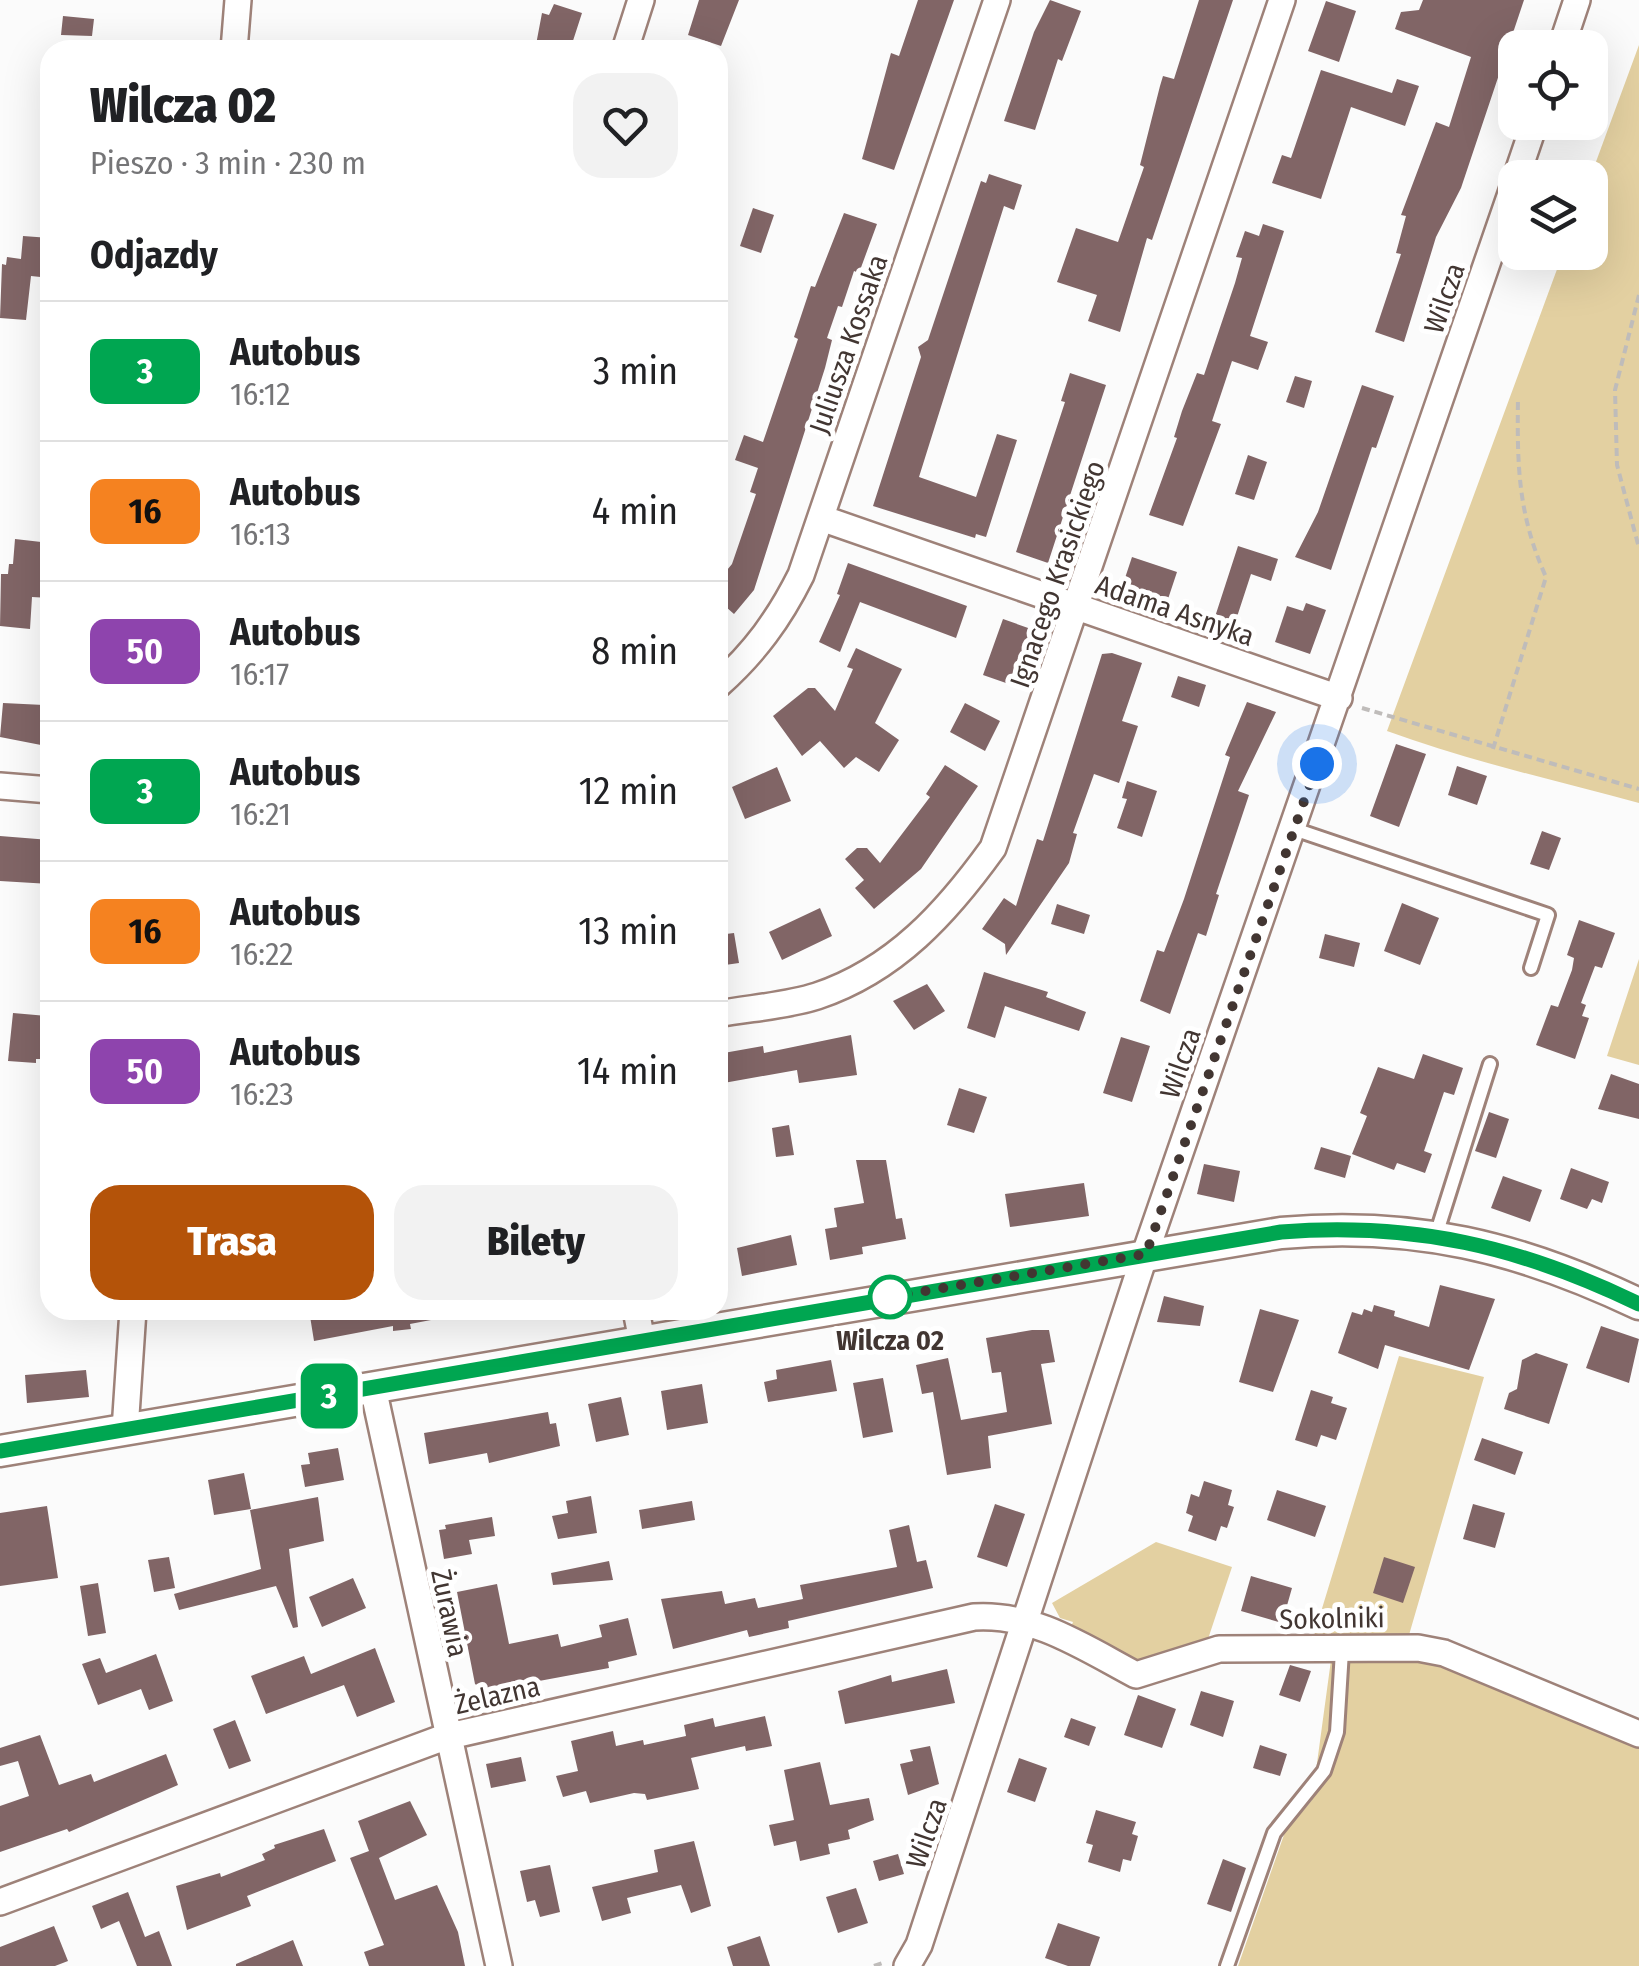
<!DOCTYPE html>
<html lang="pl">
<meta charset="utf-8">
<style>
:root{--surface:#fff;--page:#f2f2f2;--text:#202124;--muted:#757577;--line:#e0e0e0;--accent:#b45309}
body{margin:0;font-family:"Fira Sans Condensed",sans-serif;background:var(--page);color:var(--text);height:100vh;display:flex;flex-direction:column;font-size:38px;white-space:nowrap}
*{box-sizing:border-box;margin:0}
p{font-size:32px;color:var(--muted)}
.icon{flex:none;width:55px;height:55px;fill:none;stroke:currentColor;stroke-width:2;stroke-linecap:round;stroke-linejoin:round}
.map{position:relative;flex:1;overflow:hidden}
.drawer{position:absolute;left:40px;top:40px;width:688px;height:1280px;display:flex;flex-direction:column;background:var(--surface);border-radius:30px;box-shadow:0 10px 40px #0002}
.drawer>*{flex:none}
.badge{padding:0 20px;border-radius:15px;font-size:35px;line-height:65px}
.controls{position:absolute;left:1498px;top:30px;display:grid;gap:20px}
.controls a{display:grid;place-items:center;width:110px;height:110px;border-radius:20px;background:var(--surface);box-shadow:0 10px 40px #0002;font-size:50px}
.you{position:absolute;width:50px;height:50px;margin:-25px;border:8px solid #fff;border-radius:50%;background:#1a73e8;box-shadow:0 0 0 15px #1a73e833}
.map>.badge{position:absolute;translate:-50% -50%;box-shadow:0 0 0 5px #fff}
h2{padding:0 50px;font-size:38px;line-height:90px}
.round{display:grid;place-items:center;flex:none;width:105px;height:105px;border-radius:30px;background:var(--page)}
.overview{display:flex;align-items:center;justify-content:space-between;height:170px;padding:0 50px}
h1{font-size:48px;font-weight:800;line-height:75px}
.button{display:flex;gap:20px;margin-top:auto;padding:20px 50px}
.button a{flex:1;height:115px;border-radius:30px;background:var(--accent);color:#fff;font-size:40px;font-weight:800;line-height:115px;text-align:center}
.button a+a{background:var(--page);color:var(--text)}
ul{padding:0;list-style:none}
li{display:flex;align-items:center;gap:30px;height:140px;padding:0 50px;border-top:2px solid var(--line)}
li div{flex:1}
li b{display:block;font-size:38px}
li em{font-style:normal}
li .badge{min-width:110px;font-weight:700;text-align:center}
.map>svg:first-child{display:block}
.green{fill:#e3d0a1}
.building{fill:#816566}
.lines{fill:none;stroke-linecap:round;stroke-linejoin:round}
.service-casing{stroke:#9e8279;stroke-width:18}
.minor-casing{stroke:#9e8279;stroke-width:30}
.tertiary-casing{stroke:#9e8279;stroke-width:35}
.path{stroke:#bfbcba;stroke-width:4;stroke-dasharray:8 5;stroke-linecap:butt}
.service{stroke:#fff;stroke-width:12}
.minor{stroke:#fff;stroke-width:25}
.tertiary{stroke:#fff;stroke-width:30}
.line-casing{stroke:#fff;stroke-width:22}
.line{stroke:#00a651;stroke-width:15}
.walk{stroke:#423632;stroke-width:10;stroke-dasharray:0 18}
.stop-dot{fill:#fff;stroke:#00a651;stroke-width:5}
.labels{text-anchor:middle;stroke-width:10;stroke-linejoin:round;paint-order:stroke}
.street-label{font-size:28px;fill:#423632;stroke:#fff}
.stop-label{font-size:28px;font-weight:bold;fill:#423632;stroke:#fff}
</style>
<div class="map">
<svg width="1639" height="1966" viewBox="0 0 1639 1966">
<rect width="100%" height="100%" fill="#fbfbfb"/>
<path class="green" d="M 1639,45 L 1639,803 C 1554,780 1469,761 1387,731 L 1563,253 L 1590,252 L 1590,178 Z
M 1639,959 L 1639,1065 L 1607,1056 Z
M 1399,1356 L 1484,1377 L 1409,1635 L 1313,1638 Z
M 1156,1542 L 1232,1567 L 1206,1645 L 1136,1665 L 1070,1630 L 1073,1622 L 1060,1618 L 1052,1603 Z
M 1331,1660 L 1453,1664 L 1639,1748 L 1639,1966 L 1238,1966 L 1285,1832 L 1312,1800 Z"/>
<path class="building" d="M 699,0 L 739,0 L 721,46 L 688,35 Z
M 918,0 L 954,0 L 894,170 L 862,159 L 891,53 L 899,56 Z
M 1050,0 L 1081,11 L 1062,61 L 1058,59 L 1035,130 L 1004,121 L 1034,32 Z
M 1199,0 L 1233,0 L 1152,240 L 1147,238 L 1120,332 L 1088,321 L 1097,295 L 1057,282 L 1076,228 L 1118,242 L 1144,167 L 1140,165 L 1160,86 L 1163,76 L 1174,79 Z
M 1423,0 L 1524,0 L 1461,188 L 1436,237 L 1404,342 L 1375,332 L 1401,254 L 1396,253 L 1406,216 L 1401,215 L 1436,122 L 1449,127 L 1471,57 L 1395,29 L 1401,12 L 1419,10 Z
M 1326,1 L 1356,11 L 1339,62 L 1308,51 Z
M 554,4 L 582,13 L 570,50 L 535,50 L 542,13 L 549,15 Z
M 63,16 L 94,19 L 92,36 L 61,35 Z
M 1321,70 L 1392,93 L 1397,79 L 1419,86 L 1405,126 L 1351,107 L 1321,199 L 1272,183 L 1282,155 L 1291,158 Z
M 989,174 L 1022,185 L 1014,210 L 1004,206 L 919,477 L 976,497 L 997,434 L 1017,440 L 986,537 L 976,534 L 975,538 L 873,506 L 921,357 L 918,347 L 928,340 L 981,181 L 986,183 Z
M 753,208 L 774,215 L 761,253 L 740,246 Z
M 844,213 L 877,224 L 859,273 L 854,271 L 842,307 L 838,306 L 827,338 L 832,340 L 825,368 L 754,590 L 734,614 L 718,600 L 718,581 L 732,564 L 756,494 L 750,492 L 758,468 L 735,460 L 744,435 L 763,442 L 798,339 L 794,337 L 811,286 L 815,287 Z
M 1263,224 L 1284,231 L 1250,336 L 1268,342 L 1258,370 L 1232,361 L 1212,421 L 1221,424 L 1183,526 L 1149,515 L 1177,438 L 1174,437 L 1182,411 L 1197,373 L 1204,375 L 1235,283 L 1242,258 L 1236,257 L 1245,231 L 1259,236 Z
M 23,236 L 50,238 L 50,278 L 31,276 L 26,320 L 0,318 L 2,264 L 6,265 L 7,257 L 21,259 Z
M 1070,373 L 1106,385 L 1048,563 L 1016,552 L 1065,402 L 1061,401 Z
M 1295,376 L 1312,381 L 1304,408 L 1286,402 Z
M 1362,385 L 1394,396 L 1376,448 L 1372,447 L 1331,570 L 1295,557 L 1318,512 Z
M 1248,455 L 1267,462 L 1254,500 L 1235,494 Z
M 15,539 L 50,543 L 50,598 L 32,597 L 30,629 L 0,626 L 1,574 L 8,574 L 9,564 L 13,564 Z
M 1238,546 L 1278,559 L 1271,581 L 1251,574 L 1233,629 L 1213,623 Z
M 1132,557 L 1177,572 L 1167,602 L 1122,587 Z
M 848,563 L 967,606 L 956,638 L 860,602 L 840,652 L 819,642 L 840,595 L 837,594 Z
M 1306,603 L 1326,610 L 1310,654 L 1275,642 L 1287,606 L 1303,611 Z
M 1003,619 L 1031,629 L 1019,664 L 1006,683 L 983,675 Z
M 856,648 L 902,669 L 875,723 L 899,740 L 879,772 L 856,757 L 844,768 L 820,741 L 802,756 L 773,716 L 808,688 L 815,688 L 835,711 L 853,669 L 847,667 Z
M 1112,653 L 1142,663 L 1122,721 L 1138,726 L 1119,783 L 1094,774 L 1073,833 L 1077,834 L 1069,863 L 1006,955 L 1005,944 L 982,929 L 1004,898 L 1016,906 L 1037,839 L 1043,841 L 1102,654 Z
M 1178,676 L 1206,685 L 1199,707 L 1171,697 Z
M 1247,702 L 1276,712 L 1238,791 L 1249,795 L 1216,894 L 1219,895 L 1206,936 L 1198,933 L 1170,1014 L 1140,1001 L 1157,950 L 1164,952 L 1184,899 L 1230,757 L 1225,755 Z
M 3,703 L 44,705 L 41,745 L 0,737 Z
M 965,703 L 1000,721 L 985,751 L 950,732 Z
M 1396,744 L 1426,754 L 1399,827 L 1370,816 Z
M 945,765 L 978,786 L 921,869 L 874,909 L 855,888 L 864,880 L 845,859 L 857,848 L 867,848 L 880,863 L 930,797 L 926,794 Z
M 1457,766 L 1487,776 L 1477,805 L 1448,795 Z
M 777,767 L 791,801 L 745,819 L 732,787 Z
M 1127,781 L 1157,791 L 1142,837 L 1117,828 L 1127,799 L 1122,798 Z
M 1542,831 L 1561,838 L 1549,870 L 1530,864 Z
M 0,836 L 50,840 L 50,884 L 0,881 Z
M 1402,903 L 1439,918 L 1420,965 L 1384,951 Z
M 1057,904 L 1090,915 L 1084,934 L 1051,924 Z
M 820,908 L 832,936 L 782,960 L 769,932 Z
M 1579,920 L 1615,933 L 1602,968 L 1595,966 L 1581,1003 L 1586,1005 L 1582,1016 L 1589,1018 L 1575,1059 L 1536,1045 L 1551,1005 L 1558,1007 L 1572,970 L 1574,958 L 1567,955 Z
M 734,933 L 739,963 L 718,966 L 718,935 Z
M 1325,934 L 1360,943 L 1354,967 L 1319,958 Z
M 984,972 L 1048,992 L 1046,997 L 1086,1012 L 1079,1031 L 1005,1006 L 995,1038 L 967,1028 Z
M 927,984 L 945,1011 L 914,1030 L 893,1001 Z
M 13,1013 L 47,1016 L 43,1059 L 36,1059 L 36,1063 L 8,1061 Z
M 851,1035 L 857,1075 L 799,1083 L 797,1070 L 718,1084 L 718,1054 L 763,1046 L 764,1053 Z
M 1121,1037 L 1150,1046 L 1132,1102 L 1103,1093 Z
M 1423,1054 L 1463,1068 L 1454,1095 L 1444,1092 L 1424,1151 L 1432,1154 L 1425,1173 L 1397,1163 L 1394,1170 L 1352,1154 L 1367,1116 L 1360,1113 L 1378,1067 L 1414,1079 Z
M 1611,1074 L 1639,1084 L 1639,1119 L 1598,1109 Z
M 959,1088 L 987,1097 L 974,1133 L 947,1125 Z
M 1489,1112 L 1509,1119 L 1496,1158 L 1475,1151 Z
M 789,1125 L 794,1155 L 776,1157 L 772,1128 Z
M 1321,1147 L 1351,1156 L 1345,1178 L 1314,1169 Z
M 856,1160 L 886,1160 L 896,1219 L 902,1218 L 906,1239 L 862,1247 L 863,1254 L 830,1260 L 825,1229 L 837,1227 L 834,1208 L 864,1203 Z
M 1204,1164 L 1240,1171 L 1234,1202 L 1197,1194 Z
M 1571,1168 L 1609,1182 L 1602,1203 L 1592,1199 L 1587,1209 L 1560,1199 Z
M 1503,1176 L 1542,1190 L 1530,1222 L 1491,1208 Z
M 1084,1183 L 1089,1216 L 1010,1227 L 1005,1194 Z
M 791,1235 L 797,1265 L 742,1276 L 737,1248 Z
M 1440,1285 L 1495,1299 L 1469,1370 L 1385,1345 L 1378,1369 L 1338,1353 L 1352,1312 L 1362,1315 L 1364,1309 L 1372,1312 L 1374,1305 L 1395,1311 L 1394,1316 L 1429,1327 Z
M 1164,1296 L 1204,1306 L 1200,1326 L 1157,1322 Z
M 1260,1309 L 1299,1320 L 1273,1392 L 1239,1382 Z
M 309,1310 L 430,1310 L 431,1320 L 410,1324 L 411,1329 L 393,1331 L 393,1326 L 314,1341 Z
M 1601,1326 L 1639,1339 L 1629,1383 L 1586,1368 Z
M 1032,1330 L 1049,1330 L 1055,1362 L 1041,1364 L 1052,1424 L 988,1436 L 991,1468 L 947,1475 L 933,1392 L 922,1394 L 916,1365 L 948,1358 L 961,1420 L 1007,1412 L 1001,1372 L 992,1373 L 986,1338 Z
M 1536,1353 L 1568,1364 L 1549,1424 L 1504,1409 L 1509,1393 L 1517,1389 L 1522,1360 Z
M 831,1360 L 837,1391 L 768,1402 L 764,1382 L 777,1379 L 776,1370 Z
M 86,1370 L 89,1397 L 27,1403 L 25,1375 Z
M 883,1378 L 893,1432 L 863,1438 L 853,1383 Z
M 702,1384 L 708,1423 L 667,1430 L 661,1391 Z
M 1311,1390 L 1333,1397 L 1331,1403 L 1347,1408 L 1336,1440 L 1321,1435 L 1317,1447 L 1295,1440 Z
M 621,1397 L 629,1435 L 596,1442 L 588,1404 Z
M 548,1412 L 550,1424 L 556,1423 L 560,1446 L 489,1463 L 487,1453 L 429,1464 L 424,1433 Z
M 1482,1438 L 1523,1452 L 1515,1475 L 1474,1460 Z
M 338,1448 L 344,1480 L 305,1487 L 301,1465 L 310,1464 L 308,1453 Z
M 244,1473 L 251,1509 L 214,1515 L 208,1480 Z
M 1204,1481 L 1232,1490 L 1228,1505 L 1234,1507 L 1227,1528 L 1221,1526 L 1216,1541 L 1188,1531 L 1193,1516 L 1186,1513 L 1191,1494 L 1199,1497 Z
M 1277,1490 L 1326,1506 L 1315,1537 L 1267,1520 Z
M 591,1496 L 597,1533 L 558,1539 L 552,1516 L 568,1513 L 566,1501 Z
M 318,1497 L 324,1541 L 289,1549 L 298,1627 L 293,1628 L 276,1586 L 179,1610 L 174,1594 L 261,1569 L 250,1510 Z
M 692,1501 L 695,1520 L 642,1529 L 639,1510 Z
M 995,1504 L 1025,1514 L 1007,1567 L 977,1557 Z
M 1473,1504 L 1505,1513 L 1495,1548 L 1463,1539 Z
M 47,1506 L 58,1578 L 0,1586 L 0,1513 Z
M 492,1517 L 495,1536 L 469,1540 L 472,1554 L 444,1559 L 439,1530 L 446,1529 L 445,1525 Z
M 909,1525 L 917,1562 L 926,1560 L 933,1588 L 788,1621 L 789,1628 L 749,1637 L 747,1630 L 673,1649 L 661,1599 L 722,1591 L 725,1604 L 755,1598 L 758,1608 L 803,1599 L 800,1585 L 897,1567 L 889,1530 Z
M 169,1557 L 175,1588 L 154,1592 L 148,1560 Z
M 1384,1557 L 1415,1567 L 1403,1603 L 1373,1593 Z
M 609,1561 L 613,1580 L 553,1585 L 551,1573 Z
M 1251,1576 L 1292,1588 L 1282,1623 L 1241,1611 Z
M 353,1578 L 366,1608 L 322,1627 L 309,1597 Z
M 98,1583 L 106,1633 L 88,1636 L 80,1586 Z
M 497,1584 L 509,1644 L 558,1634 L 561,1647 L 602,1637 L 599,1625 L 628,1618 L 637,1655 L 608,1662 L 609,1668 L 485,1691 L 475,1684 L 457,1592 Z
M 375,1648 L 395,1702 L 357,1717 L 344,1685 L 266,1714 L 251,1676 L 304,1656 L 311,1674 Z
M 156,1654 L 173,1701 L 149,1710 L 141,1689 L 98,1705 L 82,1664 L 100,1658 L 106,1673 Z
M 1290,1665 L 1311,1671 L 1300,1702 L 1279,1695 Z
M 947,1669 L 955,1703 L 845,1724 L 838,1691 L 891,1675 L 892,1682 Z
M 1201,1691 L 1234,1701 L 1223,1737 L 1190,1725 Z
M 1138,1695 L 1176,1709 L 1162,1748 L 1124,1735 Z
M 765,1716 L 772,1746 L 746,1751 L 745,1746 L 691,1758 L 699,1789 L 647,1800 L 645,1794 L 634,1793 L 590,1803 L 586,1791 L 563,1797 L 556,1776 L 578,1771 L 571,1741 L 613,1731 L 616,1746 L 643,1740 L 644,1745 L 686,1736 L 684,1725 L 713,1718 L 715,1727 Z
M 1071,1718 L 1096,1727 L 1089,1746 L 1064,1737 Z
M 235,1720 L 251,1761 L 229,1769 L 213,1729 Z
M 40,1735 L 59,1785 L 91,1774 L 94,1782 L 166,1754 L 178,1785 L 69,1832 L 67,1829 L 0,1852 L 0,1806 L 29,1796 L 18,1761 L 0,1766 L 0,1748 Z
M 1260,1745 L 1287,1754 L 1280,1776 L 1253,1768 Z
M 930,1746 L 939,1784 L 908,1795 L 900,1764 L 913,1761 L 910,1750 Z
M 521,1757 L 526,1781 L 491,1788 L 486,1764 Z
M 1019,1758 L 1047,1768 L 1035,1802 L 1007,1792 Z
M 820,1762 L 830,1805 L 869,1798 L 874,1820 L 848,1830 L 850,1839 L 828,1844 L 830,1854 L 800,1861 L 796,1841 L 774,1846 L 769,1825 L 794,1820 L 784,1770 Z
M 410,1801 L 427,1835 L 379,1858 L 395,1900 L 437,1885 L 458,1932 L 465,1966 L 369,1966 L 364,1952 L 384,1945 L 350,1858 L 369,1851 L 358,1821 Z
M 1096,1810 L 1136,1822 L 1132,1834 L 1138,1836 L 1131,1861 L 1123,1859 L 1120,1872 L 1088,1862 L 1093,1845 L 1086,1843 Z
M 324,1829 L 336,1861 L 247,1896 L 251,1906 L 187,1930 L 176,1886 L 220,1873 L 221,1877 L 265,1860 L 262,1854 L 275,1848 L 274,1845 Z
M 694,1841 L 711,1906 L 691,1913 L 681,1885 L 627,1898 L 631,1913 L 602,1921 L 592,1887 L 658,1872 L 654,1850 Z
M 898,1854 L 904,1874 L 879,1881 L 873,1861 Z
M 1223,1859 L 1246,1868 L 1231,1912 L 1207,1904 Z
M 550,1865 L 560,1912 L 540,1917 L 535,1900 L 527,1902 L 520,1871 Z
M 856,1888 L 868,1923 L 838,1933 L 826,1897 Z
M 128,1892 L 145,1937 L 159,1931 L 172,1966 L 137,1966 L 119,1921 L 101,1929 L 92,1906 Z
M 1058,1923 L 1100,1937 L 1090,1966 L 1068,1966 L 1045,1958 Z
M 54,1926 L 68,1961 L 55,1966 L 0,1966 L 0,1947 Z
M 760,1936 L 770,1966 L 733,1966 L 727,1947 Z
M 293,1940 L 303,1966 L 236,1966 L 236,1964 Z"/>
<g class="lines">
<g class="service-casing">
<path id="service" d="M 1294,829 L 1548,915 L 1531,968
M 1436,1235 L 1490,1064
M 1227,1966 L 1274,1833 L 1324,1771 L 1337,1732 L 1342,1651"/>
</g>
<g class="minor-casing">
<path id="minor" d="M 1561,48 L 1577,0
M 234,50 L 238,0
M 625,50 L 641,0
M 1516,178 L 1535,122
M 821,518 L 1339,698
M 718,685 C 755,652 779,619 801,575 L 997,0
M 0,786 L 50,790
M 718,1014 C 750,1008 786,1006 817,996 C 895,970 947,912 993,848 L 1282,0
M 636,1310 L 642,1341
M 373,1388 L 499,1966
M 125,1430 L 133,1310
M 0,1902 L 445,1737 L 974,1617 C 1034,1613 1085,1648 1136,1675 L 1219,1649 L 1418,1648 L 1444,1653 L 1639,1734
M 907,1966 L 919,1945 L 1145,1254 L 1515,182"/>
</g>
<g class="tertiary-casing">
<path id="tertiary" d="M 0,1451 L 1281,1233 C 1414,1221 1519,1247 1639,1304"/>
</g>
<path class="path" d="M 1639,295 L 1615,390 L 1617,465 L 1639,548
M 1362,708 L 1639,789
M 1493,749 L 1546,577 C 1518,515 1517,465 1518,398
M 874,1966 L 885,1962"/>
<use href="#service" class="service"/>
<use href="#minor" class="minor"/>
<use href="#tertiary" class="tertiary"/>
</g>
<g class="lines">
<g class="line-casing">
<path id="line" d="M 0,1451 L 1281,1232 C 1414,1222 1519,1246 1639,1304"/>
</g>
<use href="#line" class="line"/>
<path class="walk" d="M 890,1297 L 1146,1254 L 1317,764"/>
</g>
<circle class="stop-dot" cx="890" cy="1297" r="20"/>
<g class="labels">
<g class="street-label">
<text transform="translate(1444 298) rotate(-71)" y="10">Wilcza</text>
<text transform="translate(848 344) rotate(-71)" y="10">Juliusza Kossaka</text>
<text transform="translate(1057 574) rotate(-71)" y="10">Ignacego Krasickiego</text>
<text transform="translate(1175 610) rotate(19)" y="10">Adama Asnyka</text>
<text transform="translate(1180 1063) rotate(-71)" y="10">Wilcza</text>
<text transform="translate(450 1613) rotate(78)" y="10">Żurawia</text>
<text transform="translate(1332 1618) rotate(-1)" y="10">Sokolniki</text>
<text transform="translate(497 1695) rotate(-13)" y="10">Żelazna</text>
<text transform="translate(926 1833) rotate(-71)" y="10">Wilcza</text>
</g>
<g class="stop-label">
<text x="890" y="1350">Wilcza 02</text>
</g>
</g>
</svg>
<div class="controls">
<a><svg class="icon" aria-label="locate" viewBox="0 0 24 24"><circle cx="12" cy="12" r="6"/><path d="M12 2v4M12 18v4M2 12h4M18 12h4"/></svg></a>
<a><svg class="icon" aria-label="layers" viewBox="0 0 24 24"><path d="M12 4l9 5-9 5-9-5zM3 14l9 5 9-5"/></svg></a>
</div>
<div class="you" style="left:1317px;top:764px"></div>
<b class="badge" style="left:329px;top:1396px;background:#00a651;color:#fff">3</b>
<section class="drawer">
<div class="overview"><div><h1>Wilcza 02</h1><p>Pieszo · 3 min · 230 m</p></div><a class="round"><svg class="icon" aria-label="heart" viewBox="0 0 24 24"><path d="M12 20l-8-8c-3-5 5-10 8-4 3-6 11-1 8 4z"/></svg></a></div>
<h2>Odjazdy</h2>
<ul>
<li><span class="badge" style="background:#00a651;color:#fff">3</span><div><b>Autobus</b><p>16:12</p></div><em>3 min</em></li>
<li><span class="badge" style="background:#f58220;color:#111">16</span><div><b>Autobus</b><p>16:13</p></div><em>4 min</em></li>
<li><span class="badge" style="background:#8e44ad;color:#fff">50</span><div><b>Autobus</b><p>16:17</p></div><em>8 min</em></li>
<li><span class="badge" style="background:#00a651;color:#fff">3</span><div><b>Autobus</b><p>16:21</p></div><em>12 min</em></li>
<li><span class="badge" style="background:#f58220;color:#111">16</span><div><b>Autobus</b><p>16:22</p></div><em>13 min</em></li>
<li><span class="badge" style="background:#8e44ad;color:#fff">50</span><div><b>Autobus</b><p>16:23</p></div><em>14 min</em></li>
</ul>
<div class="button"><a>Trasa</a><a>Bilety</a></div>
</section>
</div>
